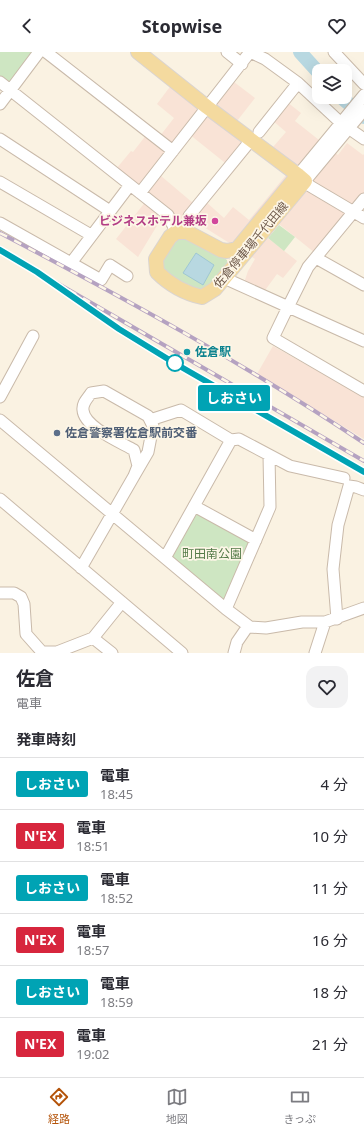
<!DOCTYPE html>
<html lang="ja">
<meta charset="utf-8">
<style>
:root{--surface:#fff;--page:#f2f2f3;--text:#2b2b33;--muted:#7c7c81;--line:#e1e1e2;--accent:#b45309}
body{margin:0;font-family:"Noto Sans","Noto Sans JP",sans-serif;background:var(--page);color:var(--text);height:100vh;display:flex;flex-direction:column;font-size:15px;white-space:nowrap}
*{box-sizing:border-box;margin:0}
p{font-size:13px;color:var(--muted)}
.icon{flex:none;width:22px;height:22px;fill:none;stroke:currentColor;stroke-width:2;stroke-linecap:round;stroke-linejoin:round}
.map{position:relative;height:601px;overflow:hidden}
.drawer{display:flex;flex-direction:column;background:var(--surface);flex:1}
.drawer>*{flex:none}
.badge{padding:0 8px;border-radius:3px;font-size:14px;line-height:26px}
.controls{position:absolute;left:312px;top:12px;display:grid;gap:8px}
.controls a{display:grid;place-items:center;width:40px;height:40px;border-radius:8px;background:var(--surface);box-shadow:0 4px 16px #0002;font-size:20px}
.map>.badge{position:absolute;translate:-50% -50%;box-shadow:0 0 0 2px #fff}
h2{padding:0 16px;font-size:15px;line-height:36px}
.round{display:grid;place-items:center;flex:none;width:42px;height:42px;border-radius:12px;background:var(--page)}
.summary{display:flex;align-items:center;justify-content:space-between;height:68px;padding:0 16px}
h1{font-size:19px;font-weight:700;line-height:30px}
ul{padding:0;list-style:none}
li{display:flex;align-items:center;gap:12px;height:52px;padding:0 16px;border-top:1px solid var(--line)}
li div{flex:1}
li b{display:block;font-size:15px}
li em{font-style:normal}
li .badge{min-width:44px;font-weight:700;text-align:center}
header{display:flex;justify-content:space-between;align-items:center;height:52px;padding:0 16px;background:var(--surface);font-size:18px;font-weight:700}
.tab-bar{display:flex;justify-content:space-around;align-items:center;height:56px;border-top:1px solid var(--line);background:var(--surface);font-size:11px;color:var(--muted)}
.tab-bar a{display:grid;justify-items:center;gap:2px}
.tab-bar .selected{color:var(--accent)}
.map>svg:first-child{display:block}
.commercial{fill:#f9e3d6}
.green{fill:#cee6c2}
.water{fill:#b8d8e1;stroke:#9fc7d2}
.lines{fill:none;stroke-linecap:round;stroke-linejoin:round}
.river{stroke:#b8d8e1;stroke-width:14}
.minor-casing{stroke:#c9baaa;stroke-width:13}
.major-casing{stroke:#dad4d0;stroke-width:16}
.minor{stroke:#fff;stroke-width:11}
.major{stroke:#f4da9f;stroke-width:14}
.rail-casing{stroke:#b5a2c1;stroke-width:4}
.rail{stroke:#fdf6e7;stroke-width:2.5;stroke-dasharray:8;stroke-linecap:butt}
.line-casing{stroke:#fff;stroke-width:9}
.line{stroke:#00a3b4;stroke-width:6}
.hotel-dot{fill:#d1479c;stroke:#fdf6e7;stroke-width:1.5}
.culture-dot{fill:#0f9aa8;stroke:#fdf6e7;stroke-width:1.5}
.stop-dot{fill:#fff;stroke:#00a3b4;stroke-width:2}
.service-dot{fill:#5c6f8a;stroke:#fdf6e7;stroke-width:1.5}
.labels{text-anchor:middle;stroke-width:3.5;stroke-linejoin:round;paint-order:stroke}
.hotel-label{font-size:12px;font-weight:bold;fill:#b23c85;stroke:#fdf6e7;text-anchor:end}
.street-label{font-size:12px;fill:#6f5a4b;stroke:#fdf6e7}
.culture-label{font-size:12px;font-weight:bold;fill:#0d838f;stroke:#fdf6e7;text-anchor:start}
.service-label{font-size:12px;font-weight:bold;fill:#4e5e75;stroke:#fdf6e7;text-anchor:start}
.park-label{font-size:12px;fill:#537a47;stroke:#fdf6e7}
</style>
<header><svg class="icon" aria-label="back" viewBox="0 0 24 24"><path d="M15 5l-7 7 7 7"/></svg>Stopwise<svg class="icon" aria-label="heart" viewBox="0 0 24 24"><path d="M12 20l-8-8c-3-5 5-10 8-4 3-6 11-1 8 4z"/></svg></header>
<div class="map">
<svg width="364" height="601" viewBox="0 0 364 601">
<rect width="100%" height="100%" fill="#faf2e2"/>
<path class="commercial" d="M 234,30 L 255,46 L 230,78 L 247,91 L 229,114 L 184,78 L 154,118 L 193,151 L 205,149 L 224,166 L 233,155 L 249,168 L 295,112 L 273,95 L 286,80 L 272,68 L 287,50 L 301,61 L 295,69 L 338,103 L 347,91 L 363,103 L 364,102 L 364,141 L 315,201 L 279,172 L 268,186 L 297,209 L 283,226 L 277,222 L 263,241 L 244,231 L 248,219 L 255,207 L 191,167 L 158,172 L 138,205 L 116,187 L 150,144 L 116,117 L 131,99 L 133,100 L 147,82 L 156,89 L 174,66 L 157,52 L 172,32 L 209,61 Z
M 273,294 L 364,345 L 364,387 L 257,322 Z"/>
<path class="green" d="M 0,0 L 36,0 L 13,30 L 8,31 L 0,24 Z
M 279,173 L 295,185 L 284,199 L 268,186 Z
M 185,186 L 220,203 L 227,208 L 227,215 L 204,238 L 193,238 L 165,221 C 160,203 167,200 178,187 Z
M 197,461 L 248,489 L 249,493 L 227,546 L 224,548 L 172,506 L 172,501 L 194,462 Z"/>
<path class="water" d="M 196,201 L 214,213 L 203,233 L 183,221 Z"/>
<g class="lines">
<path class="river" d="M 300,0 L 319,21
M 341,45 L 364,65"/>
<g class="minor-casing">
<path id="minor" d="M 46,0 L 173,99
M 227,0 L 242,12
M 250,0 L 265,7 L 298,31 L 341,71 L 364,87
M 334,0 L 364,32
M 0,30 L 168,163 L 176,180
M 0,52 L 39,0
M 364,58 L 305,129 L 310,134 L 364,166
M 259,80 L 298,31
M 0,87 L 110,159
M 298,123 L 364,43
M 0,130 L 91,183
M 140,141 L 250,0
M 364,147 L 308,215 L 288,255 L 273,286 L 364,339
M 189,164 L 251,88
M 0,171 L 71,211 L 130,133
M 316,206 L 364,233
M 71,211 L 101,228 L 110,213 L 127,224
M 224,226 L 364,289
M 0,345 L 33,284
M 0,368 L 226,557 L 250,575 L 266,576 L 302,570 L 325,570 L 364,556
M 150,368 L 181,358 L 231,388 L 239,387 L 290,414 L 344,426
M 0,447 L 182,601
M 194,454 L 256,488
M 165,506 L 231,388
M 81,516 L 134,424 L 138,414 L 134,398 C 120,390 84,375 83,358 C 82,351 88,346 91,341 L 104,339 L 148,364 L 153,374 L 148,400 L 134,424
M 0,541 L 14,541 L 21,545 L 24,552 L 26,582 L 42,600 L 57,600 L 93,586 L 122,550
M 226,557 L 270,455 L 269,403
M 337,567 L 333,517 L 338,473 L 349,434 L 356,435 L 364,438
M 93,586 L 112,601
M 234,601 L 237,590 L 248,574
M 315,601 L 325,570"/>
</g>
<g class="major-casing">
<path id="major" d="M 138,0 L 207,55 L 298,123 L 305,129 L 215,237 L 202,245 C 184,241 170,233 157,220 L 156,207 L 170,185 L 176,180 L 187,180 L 221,198 L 227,199 L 237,197 L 298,123"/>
</g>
<use href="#minor" class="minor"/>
<use href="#major" class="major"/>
<g class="rail-casing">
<path id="rail" d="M 0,181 C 124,246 247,313 364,391
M 0,198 L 364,409
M 83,252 L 119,277 L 176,312 L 364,420"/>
</g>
<use href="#rail" class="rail"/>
</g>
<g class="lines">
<g class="line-casing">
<path id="line" d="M 0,198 L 37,220 L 119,277 L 176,312 L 364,420"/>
</g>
<use href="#line" class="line"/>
</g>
<circle class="hotel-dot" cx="215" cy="169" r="4"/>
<circle class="culture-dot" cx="187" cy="300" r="4"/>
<circle class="stop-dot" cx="175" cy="311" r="8"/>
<circle class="service-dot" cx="57" cy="381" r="4"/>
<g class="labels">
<g class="hotel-label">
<text x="207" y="173">ビジネスホテル兼坂</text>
</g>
<g class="street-label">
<text transform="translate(251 193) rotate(-50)" y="4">佐倉停車場千代田線</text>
</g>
<g class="culture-label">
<text x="195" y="304">佐倉駅</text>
</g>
<g class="service-label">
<text x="65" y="385">佐倉警察署佐倉駅前交番</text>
</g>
<g class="park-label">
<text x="212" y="506">町田南公園</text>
</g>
</g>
</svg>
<div class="controls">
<a><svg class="icon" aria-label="layers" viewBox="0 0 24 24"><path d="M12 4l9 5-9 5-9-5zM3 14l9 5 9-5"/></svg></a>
</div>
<b class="badge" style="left:234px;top:346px;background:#00a3b4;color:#fff">しおさい</b>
</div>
<section class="drawer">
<div class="summary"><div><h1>佐倉</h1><p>電車</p></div><a class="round"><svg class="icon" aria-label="heart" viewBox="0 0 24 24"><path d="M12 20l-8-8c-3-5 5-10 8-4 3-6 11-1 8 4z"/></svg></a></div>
<h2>発車時刻</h2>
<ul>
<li><span class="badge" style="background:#00a3b4;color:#fff">しおさい</span><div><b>電車</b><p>18:45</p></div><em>4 分</em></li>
<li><span class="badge" style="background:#d7263d;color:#fff">N'EX</span><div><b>電車</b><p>18:51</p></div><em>10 分</em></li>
<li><span class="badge" style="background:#00a3b4;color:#fff">しおさい</span><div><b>電車</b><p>18:52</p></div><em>11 分</em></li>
<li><span class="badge" style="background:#d7263d;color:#fff">N'EX</span><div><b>電車</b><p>18:57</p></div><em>16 分</em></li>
<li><span class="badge" style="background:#00a3b4;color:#fff">しおさい</span><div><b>電車</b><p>18:59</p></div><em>18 分</em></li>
<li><span class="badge" style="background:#d7263d;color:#fff">N'EX</span><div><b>電車</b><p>19:02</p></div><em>21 分</em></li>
</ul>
</section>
<nav class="tab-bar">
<a class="selected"><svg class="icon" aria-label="directions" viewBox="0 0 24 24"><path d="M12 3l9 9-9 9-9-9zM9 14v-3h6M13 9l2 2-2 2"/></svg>経路</a>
<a><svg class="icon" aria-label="map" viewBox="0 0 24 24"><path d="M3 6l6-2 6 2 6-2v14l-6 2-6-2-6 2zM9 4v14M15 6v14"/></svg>地図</a>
<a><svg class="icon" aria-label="tickets" viewBox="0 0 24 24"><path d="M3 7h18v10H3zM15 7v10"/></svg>きっぷ</a>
</nav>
